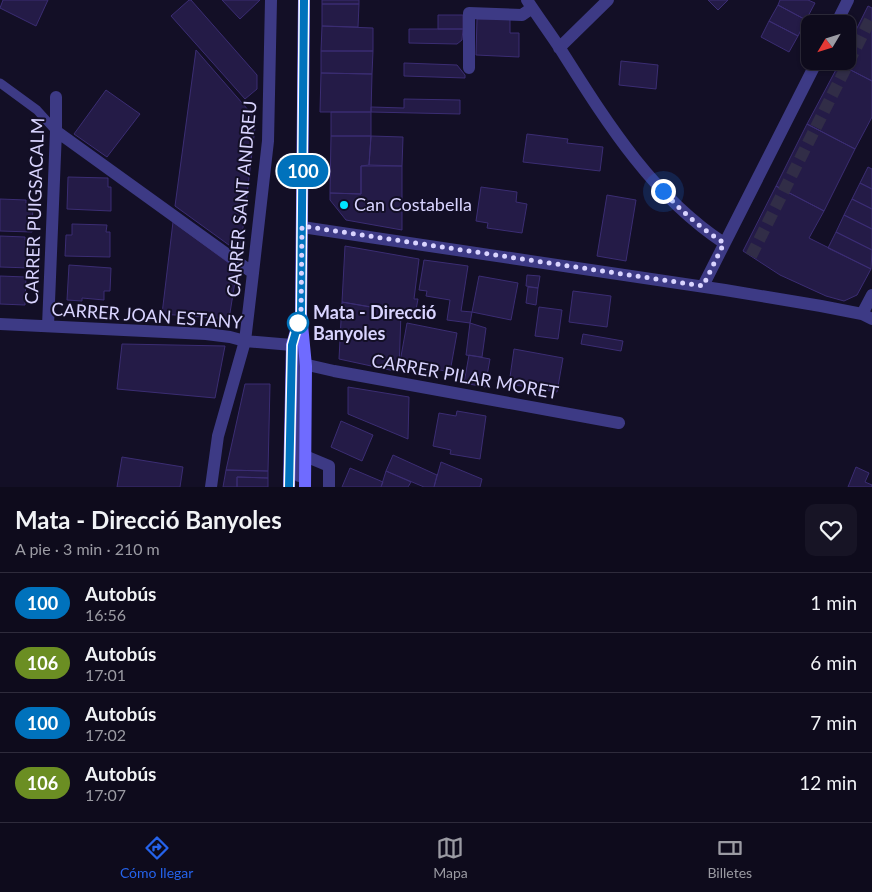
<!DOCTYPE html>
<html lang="es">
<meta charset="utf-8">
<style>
:root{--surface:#0e0b1c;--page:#171425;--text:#f1f3f6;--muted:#9b9ba3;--line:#2e2b3b;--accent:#2563eb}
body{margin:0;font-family:Lato,sans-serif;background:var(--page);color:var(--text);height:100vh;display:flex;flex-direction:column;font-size:19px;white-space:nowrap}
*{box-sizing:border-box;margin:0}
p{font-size:16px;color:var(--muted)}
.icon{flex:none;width:28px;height:28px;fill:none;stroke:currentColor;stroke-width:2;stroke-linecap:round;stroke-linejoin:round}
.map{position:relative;height:487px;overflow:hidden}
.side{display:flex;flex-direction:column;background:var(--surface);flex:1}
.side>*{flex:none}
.badge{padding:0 10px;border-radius:16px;font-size:18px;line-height:32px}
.needle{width:32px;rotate:232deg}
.buttons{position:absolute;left:801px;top:15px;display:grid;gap:10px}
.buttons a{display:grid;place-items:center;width:55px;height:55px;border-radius:10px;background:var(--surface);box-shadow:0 1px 4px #0004,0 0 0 1px var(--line);font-size:25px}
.you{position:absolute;width:25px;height:25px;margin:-12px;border:4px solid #fff;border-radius:50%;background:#1a73e8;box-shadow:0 0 0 8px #1a73e833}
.map>.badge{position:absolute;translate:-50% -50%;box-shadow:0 0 0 2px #fff}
.round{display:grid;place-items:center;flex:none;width:52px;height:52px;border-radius:10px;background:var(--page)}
.summary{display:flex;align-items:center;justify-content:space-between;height:85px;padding:0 15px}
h1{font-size:24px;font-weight:700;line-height:38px}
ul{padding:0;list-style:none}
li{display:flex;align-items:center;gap:15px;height:60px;padding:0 15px;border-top:1px solid var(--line)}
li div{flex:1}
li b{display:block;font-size:19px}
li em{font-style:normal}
li .badge{min-width:55px;font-weight:700;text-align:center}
.tabs{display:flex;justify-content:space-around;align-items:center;height:70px;border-top:1px solid var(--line);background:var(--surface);font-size:14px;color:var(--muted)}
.tabs a{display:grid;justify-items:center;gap:2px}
.tabs .selected{color:var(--accent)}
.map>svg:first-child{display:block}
.building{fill:#241b47;stroke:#3b2d73}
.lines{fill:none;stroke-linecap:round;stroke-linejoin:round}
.pedestrian-tunnel{stroke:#312d47;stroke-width:12;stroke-dasharray:12 6;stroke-linecap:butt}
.service{stroke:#3d3a85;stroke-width:9}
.minor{stroke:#3d3a85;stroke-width:12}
.secondary{stroke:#6f6bff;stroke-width:12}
.line-casing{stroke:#fff;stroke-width:11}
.line{stroke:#0072bc;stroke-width:8}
.walk{stroke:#d9d4ff;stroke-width:5;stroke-dasharray:0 9}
.poi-dot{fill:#00e5ff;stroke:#130f26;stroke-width:2}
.stop-dot{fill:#fff;stroke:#0072bc;stroke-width:2.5}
.labels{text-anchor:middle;stroke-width:4;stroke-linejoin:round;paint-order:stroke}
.street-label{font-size:18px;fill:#d9d4ff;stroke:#130f26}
.poi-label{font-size:18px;fill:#d9d4ff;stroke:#130f26;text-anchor:start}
.stop-label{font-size:18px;font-weight:bold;fill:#d9d4ff;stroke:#130f26;text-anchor:start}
</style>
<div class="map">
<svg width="872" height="487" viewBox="0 0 872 487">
<rect width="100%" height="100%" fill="#130f26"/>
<path class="building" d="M 3,0 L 48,0 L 36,26 L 0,8 Z
M 189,0 L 191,0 L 257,75 L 257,89 L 245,99 L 171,16 Z
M 222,0 L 260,0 L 240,19 Z
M 322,0 L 359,0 L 359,4 L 322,4 Z
M 708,0 L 728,0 L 718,10 Z
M 780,0 L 808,0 L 815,3 L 806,20 L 778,5 Z
M 322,4 L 359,4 L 358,27 L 322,26 Z
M 778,5 L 806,20 L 798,36 L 769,21 Z
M 868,6 L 872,8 L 872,81 L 839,64 L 840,61 L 848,61 L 848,46 Z
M 438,15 L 463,15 L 463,29 L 438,29 Z
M 477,19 L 510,19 L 510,33 L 519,33 L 519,57 L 476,55 Z
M 769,21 L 798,36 L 789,52 L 761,37 Z
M 322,26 L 373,28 L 373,51 L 321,51 Z
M 409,29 L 463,29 L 462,40 L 457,44 L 409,43 Z
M 196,50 L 256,119 L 240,253 L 175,206 Z
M 321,51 L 373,51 L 372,74 L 321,73 Z
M 621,61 L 658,65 L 656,89 L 619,85 Z
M 404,63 L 457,65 L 465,75 L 465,78 L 404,76 Z
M 839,64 L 872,81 L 872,117 L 855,149 L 807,124 Z
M 321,73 L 372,74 L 371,112 L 320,112 Z
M 106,90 L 140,114 L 107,157 L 74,134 Z
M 404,99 L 460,100 L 460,114 L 371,112 L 371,107 L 404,108 Z
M 331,112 L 371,112 L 371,136 L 331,136 Z
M 807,124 L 855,149 L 824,211 L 776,186 Z
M 527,134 L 568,139 L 567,143 L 603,147 L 600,171 L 523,162 Z
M 331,136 L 371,136 L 369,165 L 361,166 L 361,194 L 330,193 Z
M 371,136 L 403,137 L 402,166 L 369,165 Z
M 361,166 L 402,166 L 402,230 L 346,220 L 330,200 L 330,193 L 361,194 Z
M 868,167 L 872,169 L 872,189 L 860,183 Z
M 68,177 L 108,178 L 108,187 L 111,187 L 111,211 L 67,209 Z
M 860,183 L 872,189 L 872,209 L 852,199 Z
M 776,186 L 824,211 L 809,238 L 871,269 L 857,295 L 844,301 L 826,296 L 780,275 L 743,251 Z
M 481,187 L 517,192 L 516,202 L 527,204 L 522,233 L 487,228 L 488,223 L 476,221 Z
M 607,195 L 636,200 L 626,261 L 597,256 Z
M 0,199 L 26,200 L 26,203 L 33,204 L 32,232 L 0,231 Z
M 852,199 L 872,209 L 872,229 L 844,215 Z
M 844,215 L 872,229 L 872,250 L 836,232 Z
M 173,222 L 237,269 L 229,319 L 162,314 Z
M 72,224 L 107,225 L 106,232 L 110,232 L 110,257 L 65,256 L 66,235 L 72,235 Z
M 836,232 L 872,250 L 871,269 L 828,248 Z
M 0,236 L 25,237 L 25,240 L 32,240 L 31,268 L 0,267 Z
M 345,246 L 419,259 L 414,299 L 418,299 L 415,315 L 342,302 Z
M 424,260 L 468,266 L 461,311 L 472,312 L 470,323 L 447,320 L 450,300 L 426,296 L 427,291 L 419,290 Z
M 69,265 L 111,268 L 110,291 L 104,291 L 104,300 L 82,298 L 82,301 L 67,300 Z
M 527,275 L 540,276 L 538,288 L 526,286 Z
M 0,276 L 26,277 L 25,305 L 0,304 Z
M 479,276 L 518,283 L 511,320 L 472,312 Z
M 528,287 L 538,288 L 536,305 L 526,303 Z
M 573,291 L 611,296 L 607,327 L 569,322 Z
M 342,302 L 401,312 L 399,372 L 339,359 Z
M 539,307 L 562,310 L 558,339 L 535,336 Z
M 407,323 L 457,333 L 450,372 L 430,368 L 429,376 L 419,374 L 420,366 L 400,362 Z
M 470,323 L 486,328 L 482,357 L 466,355 Z
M 583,334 L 623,341 L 621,351 L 581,344 Z
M 122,344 L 225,346 L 215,398 L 117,389 Z
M 514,349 L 563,358 L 557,392 L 509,384 Z
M 469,355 L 490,359 L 485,387 L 464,383 Z
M 245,384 L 270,384 L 268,471 L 226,470 Z
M 348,387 L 409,397 L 408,439 L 348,414 Z
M 457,411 L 486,416 L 480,459 L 450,454 L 451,450 L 433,446 L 439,413 L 456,416 Z
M 341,421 L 373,435 L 362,461 L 331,447 Z
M 393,455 L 437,475 L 434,487 L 424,487 L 386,471 Z
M 122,457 L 183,467 L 180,487 L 117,487 Z
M 441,462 L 482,479 L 480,487 L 434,487 Z
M 856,467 L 869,473 L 865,482 L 872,485 L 872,487 L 848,487 Z
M 350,468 L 383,482 L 381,487 L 342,487 Z
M 226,470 L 268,471 L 268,478 L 237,477 L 237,487 L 223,487 Z
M 386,471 L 411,482 L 408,487 L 381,487 Z
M 237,477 L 268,478 L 268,487 L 237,487 Z"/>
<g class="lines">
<path class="pedestrian-tunnel" d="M 751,256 L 872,16"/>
<path class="service" d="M 0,83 L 37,110 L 56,131"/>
<path class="minor" d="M 527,0 C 538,17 550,33 561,50 C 606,121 652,196 724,243
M 836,24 L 848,0
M 559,48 L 608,0
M 469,68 L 469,13 L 522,15 L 532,8
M 56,131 L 253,273
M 302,227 L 725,290 L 821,306 L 862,314 L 872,319
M 703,286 L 817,61
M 862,314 L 872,295
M 0,324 L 206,334 L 230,337 L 245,341 L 292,345 L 299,363 L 299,476
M 48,326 L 56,131 L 56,97
M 299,363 L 334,371 L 619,423
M 305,456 L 329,466 L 329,487
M 211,487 L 218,436 L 245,341 L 253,273 L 268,141 L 271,0"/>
<path class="secondary" d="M 304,0 L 301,314 L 306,366 L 305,487
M 289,487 L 292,345 L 299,321"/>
</g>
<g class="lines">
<g class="line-casing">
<path id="line" d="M 289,487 L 292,345 L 301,314 L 304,0"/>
</g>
<use href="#line" class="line"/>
<path class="walk" d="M 298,323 L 296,329 L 301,314 L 302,226 L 703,286 L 724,243 C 702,229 681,211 663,191"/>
</g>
<circle class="poi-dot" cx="344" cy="205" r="5"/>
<circle class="stop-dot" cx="298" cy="323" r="10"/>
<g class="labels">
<g class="street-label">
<text transform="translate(242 199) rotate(-85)" y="6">CARRER SANT ANDREU</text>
<text transform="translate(35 211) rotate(-88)" y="6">CARRER PUIGSACALM</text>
<text transform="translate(147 316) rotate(4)" y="6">CARRER JOAN ESTANY</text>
<text transform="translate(465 377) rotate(10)" y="6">CARRER PILAR MORET</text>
</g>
<g class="poi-label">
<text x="354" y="211">Can Costabella</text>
</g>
<g class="stop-label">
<text x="313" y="319">Mata - Direcció<tspan x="313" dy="21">Banyoles</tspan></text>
</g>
</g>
</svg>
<div class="buttons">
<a><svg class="needle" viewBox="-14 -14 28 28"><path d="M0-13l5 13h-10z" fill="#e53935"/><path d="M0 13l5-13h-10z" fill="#9b9ba3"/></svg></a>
</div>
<div class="you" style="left:663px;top:191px"></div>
<b class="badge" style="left:303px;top:171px;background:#0072bc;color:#fff">100</b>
</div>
<section class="side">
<div class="summary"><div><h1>Mata - Direcció Banyoles</h1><p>A pie · 3 min · 210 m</p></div><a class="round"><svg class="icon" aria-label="heart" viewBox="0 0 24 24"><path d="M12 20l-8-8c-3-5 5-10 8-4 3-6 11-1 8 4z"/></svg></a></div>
<ul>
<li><span class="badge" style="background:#0072bc;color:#fff">100</span><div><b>Autobús</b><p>16:56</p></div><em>1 min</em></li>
<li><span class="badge" style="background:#6b8e23;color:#fff">106</span><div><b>Autobús</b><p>17:01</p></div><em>6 min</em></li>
<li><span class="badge" style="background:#0072bc;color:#fff">100</span><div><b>Autobús</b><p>17:02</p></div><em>7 min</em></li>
<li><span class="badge" style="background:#6b8e23;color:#fff">106</span><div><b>Autobús</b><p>17:07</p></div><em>12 min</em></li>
</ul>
</section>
<nav class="tabs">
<a class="selected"><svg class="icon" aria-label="directions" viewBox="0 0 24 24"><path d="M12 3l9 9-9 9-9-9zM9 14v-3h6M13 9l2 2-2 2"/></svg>Cómo llegar</a>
<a><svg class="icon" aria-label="map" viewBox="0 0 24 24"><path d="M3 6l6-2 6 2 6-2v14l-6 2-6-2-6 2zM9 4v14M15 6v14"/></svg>Mapa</a>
<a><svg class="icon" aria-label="tickets" viewBox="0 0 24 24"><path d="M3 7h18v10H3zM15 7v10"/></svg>Billetes</a>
</nav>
